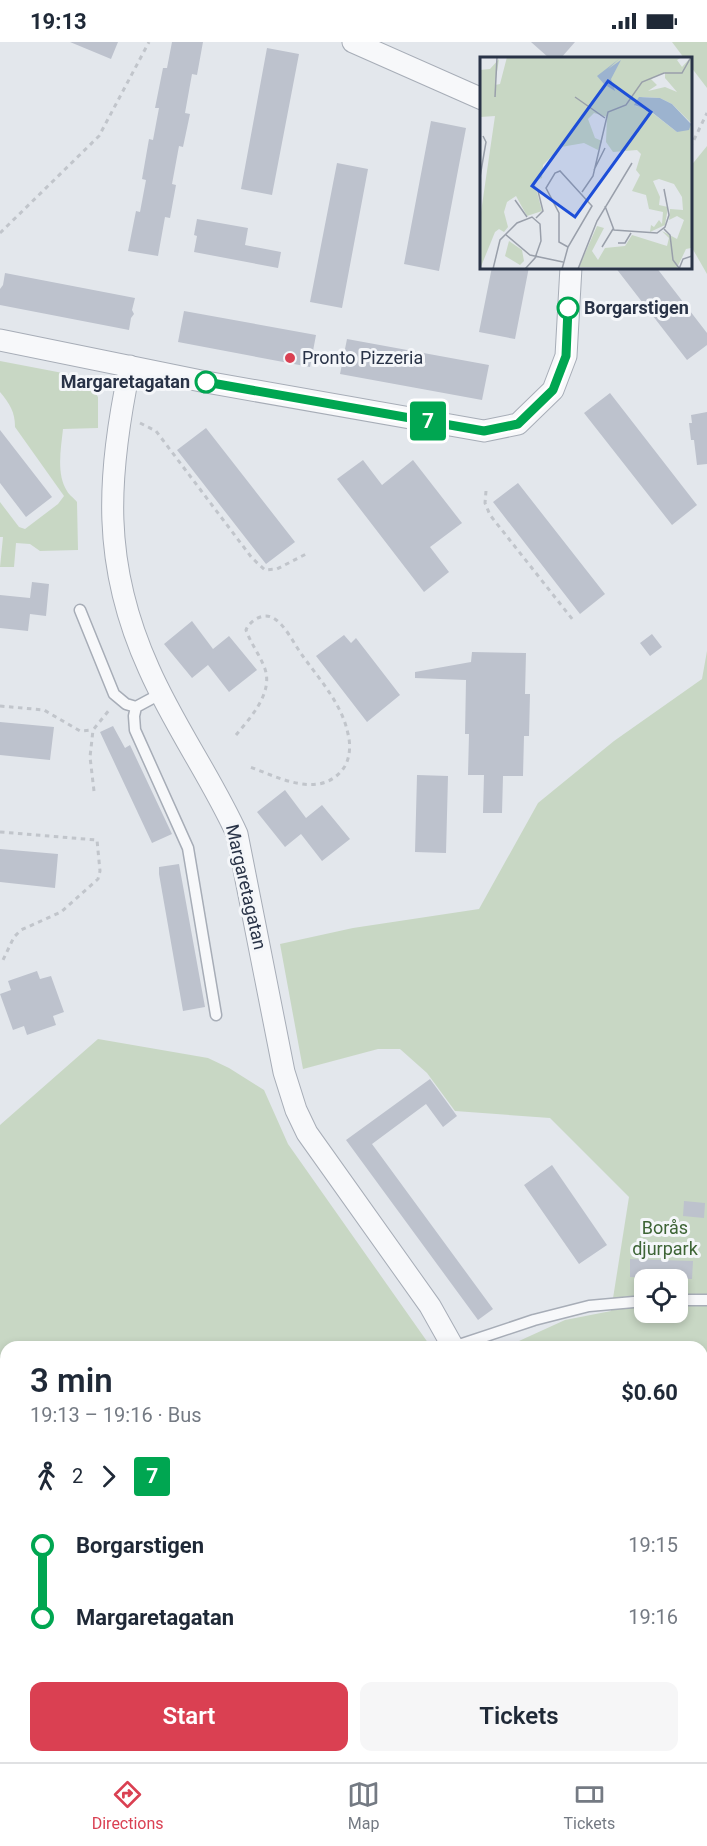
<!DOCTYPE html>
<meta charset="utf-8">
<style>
:root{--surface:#fff;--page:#f6f6f7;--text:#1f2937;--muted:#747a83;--line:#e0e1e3;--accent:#da4052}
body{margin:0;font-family:Roboto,sans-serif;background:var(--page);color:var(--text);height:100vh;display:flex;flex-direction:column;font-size:22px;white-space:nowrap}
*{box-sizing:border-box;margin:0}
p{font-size:20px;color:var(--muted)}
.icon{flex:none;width:33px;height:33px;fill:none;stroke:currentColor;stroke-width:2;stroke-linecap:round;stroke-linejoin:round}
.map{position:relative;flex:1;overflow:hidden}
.details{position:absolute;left:0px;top:1299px;width:708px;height:422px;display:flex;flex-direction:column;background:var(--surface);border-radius:18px 18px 0 0;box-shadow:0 3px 9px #0003}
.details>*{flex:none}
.badge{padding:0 12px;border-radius:4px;font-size:21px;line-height:39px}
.controls{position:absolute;left:634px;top:1227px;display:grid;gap:12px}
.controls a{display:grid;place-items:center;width:54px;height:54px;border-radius:12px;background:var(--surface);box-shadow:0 3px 9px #0003;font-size:30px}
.map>.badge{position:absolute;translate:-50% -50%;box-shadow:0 0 0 3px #fff}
.legs{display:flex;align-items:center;gap:9px;height:66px;padding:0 30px;font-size:20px}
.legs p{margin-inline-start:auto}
.headline{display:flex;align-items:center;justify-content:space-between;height:102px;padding:0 30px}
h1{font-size:33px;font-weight:600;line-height:45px}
.primary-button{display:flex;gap:12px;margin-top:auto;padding:12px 30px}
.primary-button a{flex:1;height:69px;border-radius:12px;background:var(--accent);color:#fff;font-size:24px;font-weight:600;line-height:69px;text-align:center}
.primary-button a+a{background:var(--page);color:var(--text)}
ul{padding:0 30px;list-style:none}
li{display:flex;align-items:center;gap:21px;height:72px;font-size:22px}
li i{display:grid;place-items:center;width:9px;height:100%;margin:0 8px;background:currentColor}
li i::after{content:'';width:15px;height:15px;margin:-8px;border:4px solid;border-radius:50%;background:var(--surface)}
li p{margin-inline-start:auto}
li:first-child i{background:linear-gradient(#0000 50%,currentColor 0)}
li:last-child i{background:linear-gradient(currentColor 50%,#0000 0)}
.status{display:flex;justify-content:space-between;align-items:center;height:42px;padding:0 30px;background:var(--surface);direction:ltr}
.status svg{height:16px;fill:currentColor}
.tabs{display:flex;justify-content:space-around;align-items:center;height:84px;border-top:2px solid var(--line);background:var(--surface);font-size:16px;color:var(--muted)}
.tabs a{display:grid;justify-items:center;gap:3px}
.tabs .selected{color:var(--accent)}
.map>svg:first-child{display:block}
.green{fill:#c8d7c4;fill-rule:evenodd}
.water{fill:#9cb3cf}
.building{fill:#bdc2cd}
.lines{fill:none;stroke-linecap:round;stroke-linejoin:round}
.service-casing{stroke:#a7adb7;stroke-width:13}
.minor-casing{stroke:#a7adb7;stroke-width:23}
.path{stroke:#c1c5cb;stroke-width:3;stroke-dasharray:4.5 4.5;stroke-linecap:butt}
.service{stroke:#f7f8fa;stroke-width:10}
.minor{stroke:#f7f8fa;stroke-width:21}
.line-1-casing{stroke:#fff;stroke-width:14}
.line-1{stroke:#00a651;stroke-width:9}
.stop-1-dot{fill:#fff;stroke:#00a651;stroke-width:3}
.poi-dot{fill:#da4052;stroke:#f4f6f9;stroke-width:2}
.labels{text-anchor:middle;stroke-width:6;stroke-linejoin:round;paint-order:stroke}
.stop-label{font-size:18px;font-weight:bold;fill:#293347;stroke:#f4f6f9;text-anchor:start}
.poi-label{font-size:18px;fill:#293347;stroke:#f4f6f9;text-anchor:start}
.street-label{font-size:18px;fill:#293347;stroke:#f4f6f9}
.park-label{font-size:18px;fill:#3d6435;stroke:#f4f6f9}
.inset-road{fill:none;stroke:#999faa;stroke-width:1.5}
.view{fill:#1d4ed8;fill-opacity:0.15;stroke:#1d4ed8;stroke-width:3}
.inset-edge{fill:none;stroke:#293347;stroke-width:3}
</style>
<div class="status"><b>19:13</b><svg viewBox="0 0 49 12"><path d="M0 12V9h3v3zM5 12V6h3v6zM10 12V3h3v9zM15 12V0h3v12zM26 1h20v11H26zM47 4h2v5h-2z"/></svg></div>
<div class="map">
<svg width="707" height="1720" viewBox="0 0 707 1720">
<rect width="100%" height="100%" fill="#e3e7ec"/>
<path class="green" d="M 672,0 L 707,0 L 707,46 L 691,25 L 690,16 L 684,16 Z
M 707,104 L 707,232 L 691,204 L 690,125 Z
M 0,319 L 68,332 L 88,339 L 98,355 L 98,386 L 63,387 C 61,406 56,432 67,449 C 69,453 74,456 77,460 L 78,508 L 40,509 L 30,502 L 16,501 L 14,525 L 0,525 L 3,495 L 0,495 L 0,460 L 19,485 L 25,487 L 58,462 L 64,454 L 15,385 C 15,370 10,362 0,350 Z
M 707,609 L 707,1720 L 520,1720 L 519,1715 L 702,1714 L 702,1305 L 506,1305 L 565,1278 L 611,1269 L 629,1155 L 550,1076 L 455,1069 L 427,1031 L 400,1007 L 378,1007 L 303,1027 L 280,902 L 353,886 L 479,867 L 538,761 L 614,699 L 702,637 ZM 645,1238 L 678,1238 L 678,1270 L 645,1270 Z
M 98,997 L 208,1016 L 229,1026 L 264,1048 L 288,1102 L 431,1305 L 6,1305 L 6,1714 L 22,1715 L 16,1720 L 0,1720 L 0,1083 Z
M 252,1715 L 325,1715 L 325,1720 L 257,1720 Z"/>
<path class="water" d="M 119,1715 L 252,1714 L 257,1720 L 104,1720 Z"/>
<path class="building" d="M 70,0 L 118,0 L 111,17 Z
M 172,0 L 203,0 L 197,33 L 192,32 L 185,71 L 190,72 L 183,105 L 179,104 L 172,142 L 176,143 L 170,176 L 165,175 L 158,214 L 128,209 L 136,169 L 140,170 L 146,138 L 142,137 L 149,97 L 153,98 L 159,66 L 155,66 L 163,26 L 167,26 Z
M 531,0 L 575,0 L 561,16 L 549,16 Z
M 267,6 L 299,12 L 272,153 L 241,147 Z
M 431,79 L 466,86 L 439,229 L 404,222 Z
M 337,121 L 368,127 L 342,266 L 310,260 Z
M 197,177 L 248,186 L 245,203 L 281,210 L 278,226 L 194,210 L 197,194 L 194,193 Z
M 492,225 L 529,225 L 515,297 L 479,290 Z
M 615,225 L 656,225 L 707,291 L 707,303 L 687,318 Z
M 5,231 L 135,256 L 132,268 L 134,272 L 131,276 L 129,288 L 0,263 L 0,247 L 3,243 Z
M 184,269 L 316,293 L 310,325 L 178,300 Z
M 347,297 L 489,323 L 482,358 L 340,332 Z
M 610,351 L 697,463 L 672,483 L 584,371 Z
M 707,370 L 707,422 L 697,423 L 694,398 L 691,398 L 689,381 L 692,381 L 691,373 Z
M 206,386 L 295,500 L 266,522 L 177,408 Z
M 0,388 L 52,455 L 26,475 L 0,441 Z
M 363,418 L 382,443 L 413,418 L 462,481 L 430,505 L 449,530 L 424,550 L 337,437 Z
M 518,441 L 605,552 L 580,572 L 493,460 Z
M 32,540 L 49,542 L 46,574 L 30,572 L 28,589 L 0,586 L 0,553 L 30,556 Z
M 192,579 L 213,607 L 229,594 L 257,628 L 229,650 L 208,623 L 192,636 L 164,602 Z
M 652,592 L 662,605 L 650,614 L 640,601 Z
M 344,593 L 351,601 L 356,596 L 400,653 L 367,680 L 316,614 Z
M 472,610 L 526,611 L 525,652 L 530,652 L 529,694 L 524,694 L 523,734 L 503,734 L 502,771 L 483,771 L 484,733 L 468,733 L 469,692 L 465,692 L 466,638 L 415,636 L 415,630 L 471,620 Z
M 0,680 L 54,685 L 50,718 L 0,713 Z
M 113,684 L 125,706 L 130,703 L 172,792 L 152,801 L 100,690 Z
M 417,733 L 448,734 L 446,811 L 415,810 Z
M 285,748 L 306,776 L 322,763 L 350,797 L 322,819 L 301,792 L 285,805 L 257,770 Z
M 0,807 L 58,812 L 55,846 L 0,840 Z
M 179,822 L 205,965 L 183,969 L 159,832 L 159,825 Z
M 37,929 L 40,937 L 51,934 L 64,970 L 53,974 L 56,983 L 27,993 L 24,984 L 13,988 L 0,952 L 11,948 L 8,939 Z
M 430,1037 L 457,1074 L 443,1085 L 426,1062 L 372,1102 L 493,1267 L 478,1278 L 346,1098 Z
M 552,1123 L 607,1203 L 579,1222 L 524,1143 Z
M 684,1159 L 705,1161 L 704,1176 L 683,1174 Z
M 630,1217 L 693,1219 L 692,1237 L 630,1235 Z"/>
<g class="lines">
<g class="service-casing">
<path id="service" d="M 80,568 L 114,652 L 126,662 L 136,665
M 162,651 L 136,665 L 134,674 L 135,688 L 188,806 L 216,973
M 678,1258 L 707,1258
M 453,1305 L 534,1278 L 589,1264 L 645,1259"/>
</g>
<g class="minor-casing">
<path id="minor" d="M 353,0 L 482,57
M 0,298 L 206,340 L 484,389 L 518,382 L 553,348 L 566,314 L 571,225
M 130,324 C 107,435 101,521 149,627 C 174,684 211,735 237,792 L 284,1030 L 296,1068 L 307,1091 L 430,1264 L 453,1305
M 342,1714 L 342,1720"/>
</g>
<path class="path" d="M 690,106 L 707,71
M 0,191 L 99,94 L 149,0
M 140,381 L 156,389 L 252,516 L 265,528 L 277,527 L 308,511
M 486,449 L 485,461 L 490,473 L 573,578
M 0,664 L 44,668 L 80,689 L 93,688
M 236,693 C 251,675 273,651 265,627 C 260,613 251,602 246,588 C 249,580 261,571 271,575 C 284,580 294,602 302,613 C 320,638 342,662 348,692 C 351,703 350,718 343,727 C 319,758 278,735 250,725
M 94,749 L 90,715 L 93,688 L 110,667
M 0,790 L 97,798 L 100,829 L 98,837 L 61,870 L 21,888 L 14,895 L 3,918 L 0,920
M 0,1375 L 6,1381
M 0,1698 L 6,1700
M 302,1714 L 303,1720"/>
<use href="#service" class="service"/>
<use href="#minor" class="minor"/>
</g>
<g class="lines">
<g class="line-1-casing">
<path id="line-1" d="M 206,340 L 484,389 L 518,382 L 553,348 L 566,314 L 568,266"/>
</g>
<use href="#line-1" class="line-1"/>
</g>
<g class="stop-1-dot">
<circle cx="568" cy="266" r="10"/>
<circle cx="206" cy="340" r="10"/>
</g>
<circle class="poi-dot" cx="290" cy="316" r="6"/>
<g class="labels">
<g class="stop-label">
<text x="584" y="272">Borgarstigen</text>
<text x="190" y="346" text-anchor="end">Margaretagatan</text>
</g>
<g class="poi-label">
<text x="302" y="322">Pronto Pizzeria</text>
</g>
<g class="street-label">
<text transform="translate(246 845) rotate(77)" y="6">Margaretagatan</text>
</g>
<g class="park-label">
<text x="665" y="1192">Borås<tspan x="665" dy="21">djurpark</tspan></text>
</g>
</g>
<g transform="translate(480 15)">
<rect width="212" height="212" fill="#e3e7ec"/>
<path d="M 27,0 L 202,0 L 197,3 L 202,10 L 211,0 L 211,191 L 206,192 L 197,211 L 99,210 L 117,169 L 124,171 L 112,194 L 118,203 L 125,191 L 145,189 L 152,178 L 187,189 L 189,181 L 182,174 L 197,182 L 204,163 L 197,159 L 189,163 L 190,152 L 203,153 L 202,140 L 194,127 L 179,122 L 173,124 L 180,140 L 179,148 L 188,150 L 185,168 L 170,175 L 171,168 L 174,170 L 179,163 L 182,167 L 183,155 L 169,152 L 166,138 L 152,134 L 160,118 L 156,113 L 161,97 L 157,93 L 133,95 L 126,85 L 127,60 L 114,56 L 108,62 L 115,81 L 122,84 L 118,93 L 104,86 L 81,90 L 63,108 L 62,121 L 54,124 L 62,154 L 47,159 L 36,139 L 27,145 L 24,155 L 28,170 L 24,175 L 19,172 L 15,175 L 0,212 L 0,162 L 15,59 L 0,60 L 0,13 L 10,12 L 19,2 L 15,28 L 20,27 ZM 185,15 L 185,21 L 197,35 L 185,30 L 168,34 L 177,28 L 171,22 ZM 162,40 L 180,41 L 192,47 L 211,66 L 197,75 L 166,51 L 155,49 ZM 29,184 L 42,193 L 44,204 L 40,208 L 25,199 Z" fill="#c8d7c4" fill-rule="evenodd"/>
<path d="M 139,2 L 128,12 L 141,3 L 131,22 L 135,34 L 127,29 L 129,23 L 124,27 L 117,19 ZM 159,40 L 180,41 L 192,47 L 211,67 L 209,73 L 197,75 L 169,53 L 154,48 Z" fill="#9cb3cf"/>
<path class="inset-road" d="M 15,40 L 17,0M 95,40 L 125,61M 114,113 L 125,91M 0,120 L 6,85 L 3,79M 102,135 L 113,119 L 128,55 L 146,48 L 162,25 L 184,16 L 202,16 L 211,0M 35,143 L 47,160M 125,149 L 134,173 L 177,176 L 185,170 L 189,158 L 184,132M 56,161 L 63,154 L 58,134M 184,172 L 190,178 L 193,203 L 199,211M 25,177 L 50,198 L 83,205M 138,186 L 145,186 L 151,176M 122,190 L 133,172M 13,212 L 20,183 L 37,166 L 52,160 L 60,167 L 61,184 L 55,201 L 45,212M 82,212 L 88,190 L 112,149 L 80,114 L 75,116 L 66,131 L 79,156 L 79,185 L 88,190M 98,212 L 117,164 L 152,106M 199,212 L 203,202 L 212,199"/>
<path class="view" d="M 128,24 L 171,55 L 95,160 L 52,129 Z"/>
<rect width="212" height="212" class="inset-edge"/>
</g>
</svg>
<div class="controls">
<a><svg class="icon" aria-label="locate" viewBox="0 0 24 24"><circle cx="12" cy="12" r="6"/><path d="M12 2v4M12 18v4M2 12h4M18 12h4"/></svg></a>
</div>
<b class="badge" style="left:428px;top:379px;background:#00a651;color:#fff">7</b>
<section class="details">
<div class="headline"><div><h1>3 min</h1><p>19:13 – 19:16 · Bus</p></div><b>$0.60</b></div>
<div class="legs"><svg class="icon" aria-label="walk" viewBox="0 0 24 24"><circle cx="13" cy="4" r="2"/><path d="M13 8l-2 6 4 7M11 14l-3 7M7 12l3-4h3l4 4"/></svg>2<svg class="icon" aria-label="forward" viewBox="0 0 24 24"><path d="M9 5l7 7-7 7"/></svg><b class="badge" style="background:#00a651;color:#fff">7</b></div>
<ul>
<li><i style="color:#00a651"></i><b>Borgarstigen</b><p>19:15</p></li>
<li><i style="color:#00a651"></i><b>Margaretagatan</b><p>19:16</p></li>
</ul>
<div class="primary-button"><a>Start</a><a>Tickets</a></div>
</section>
</div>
<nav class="tabs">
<a class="selected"><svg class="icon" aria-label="directions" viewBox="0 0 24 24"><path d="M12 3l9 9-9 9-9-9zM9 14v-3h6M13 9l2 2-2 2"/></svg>Directions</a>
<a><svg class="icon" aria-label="map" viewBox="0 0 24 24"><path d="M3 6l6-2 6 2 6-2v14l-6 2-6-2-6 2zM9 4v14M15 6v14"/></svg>Map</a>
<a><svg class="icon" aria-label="tickets" viewBox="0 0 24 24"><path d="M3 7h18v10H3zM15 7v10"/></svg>Tickets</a>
</nav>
